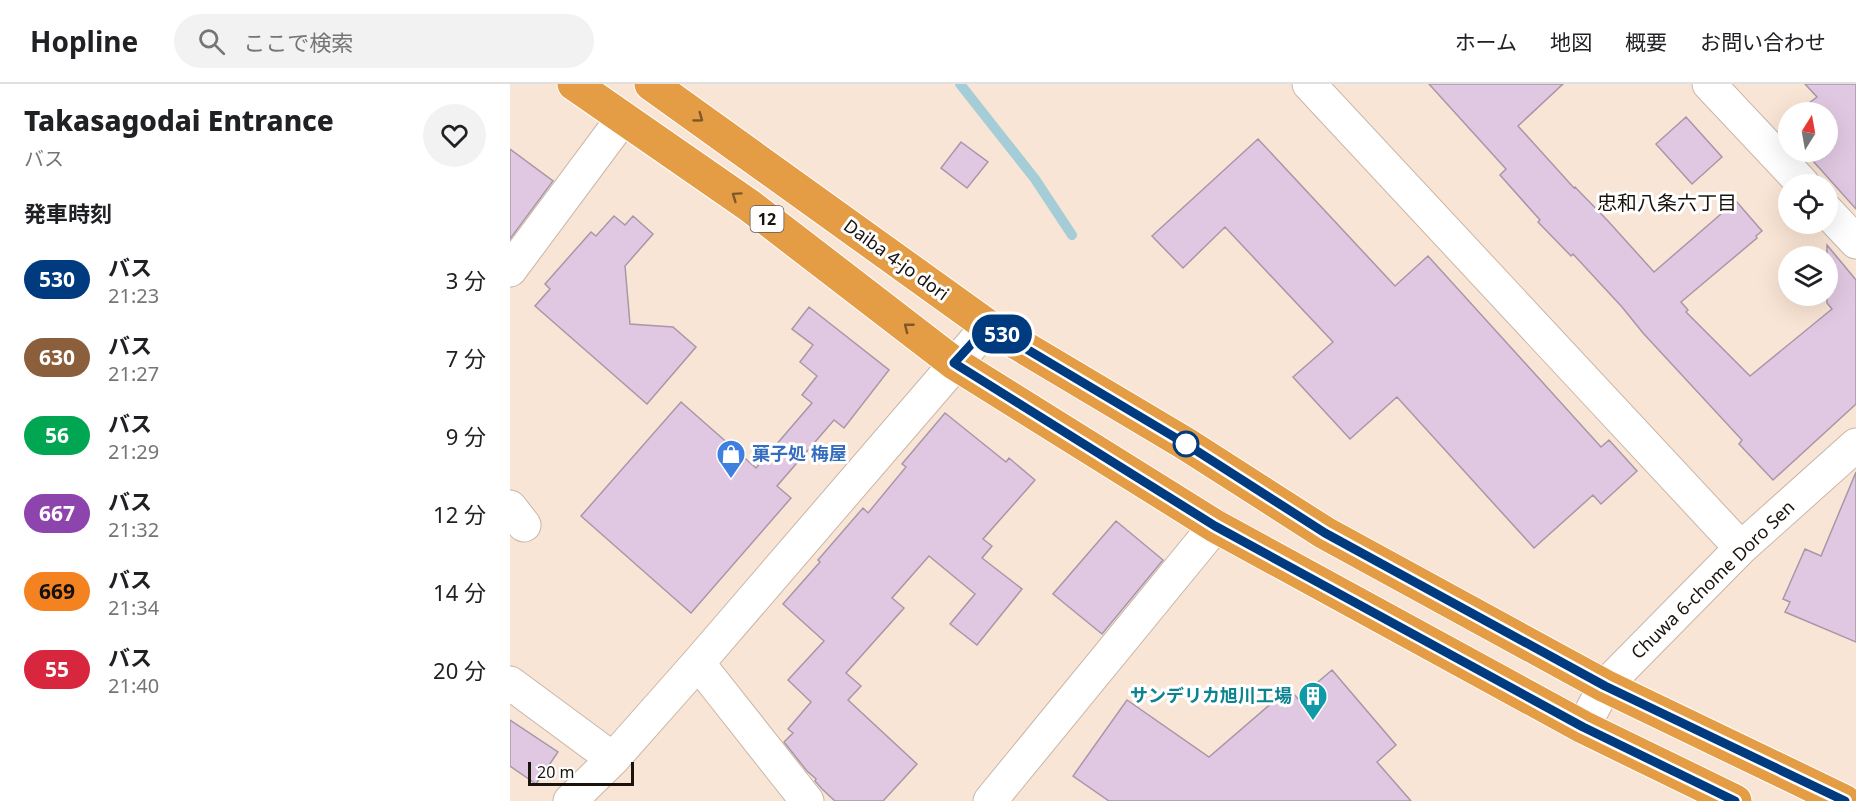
<!DOCTYPE html>
<html lang="ja">
<meta charset="utf-8">
<style>
:root{--surface:#fff;--page:#f2f2f2;--text:#202124;--muted:#757577;--line:#e0e0e0}
body{margin:0;font-family:"Noto Sans","Noto Sans JP",sans-serif;background:var(--page);color:var(--text);height:100vh;display:flex;flex-direction:column;font-size:22px;white-space:nowrap}
*{box-sizing:border-box;margin:0}
p{font-size:20px;color:var(--muted)}
.icon{flex:none;width:33px;height:33px;fill:none;stroke:currentColor;stroke-width:2;stroke-linecap:round;stroke-linejoin:round}
.map{position:relative;flex:1;overflow:hidden}
.side{display:flex;flex-direction:column;background:var(--surface);width:510px}
.side>*{flex:none}
.badge{padding:0 12px;border-radius:20px;font-size:21px;line-height:39px}
.needle{width:39px;rotate:11deg}
.controls{position:absolute;left:1268px;top:18px;display:grid;gap:12px}
.controls a{display:grid;place-items:center;width:60px;height:60px;border-radius:50%;background:var(--surface);box-shadow:0 6px 24px #0002;font-size:30px}
.scale{position:absolute;left:18px;bottom:15px;width:106px;box-sizing:border-box;padding-left:6px;border:3px solid #1a130d;border-top:0;font-size:16px;line-height:21px;white-space:nowrap;color:#1a130d;-webkit-text-stroke:4px #fff;paint-order:stroke}
.map>.badge{position:absolute;translate:-50% -50%;box-shadow:0 0 0 3px #fff}
h2{padding:0 24px;font-size:22px;line-height:54px}
.round{display:grid;place-items:center;flex:none;width:63px;height:63px;border-radius:32px;background:var(--page)}
.overview{display:flex;align-items:center;justify-content:space-between;height:102px;padding:0 24px}
h1{font-size:28px;font-weight:800;line-height:45px}
ul{padding:0;list-style:none}
li{display:flex;align-items:center;gap:18px;height:78px;padding:0 24px}
li div{flex:1}
li b{display:block;font-size:22px}
li em{font-style:normal}
li .badge{min-width:66px;font-weight:700;text-align:center}
header{display:flex;align-items:center;gap:36px;box-sizing:border-box;height:84px;padding:0 30px;background:var(--surface);border-bottom:2px solid var(--line)}
header strong{font-size:28px}
nav{display:flex;gap:33px;margin-inline-start:auto;font-size:21px}
.search{width:420px;height:54px;background:var(--page);display:flex;align-items:center;gap:15px;box-sizing:border-box;padding:0 21px;border-radius:33px;color:var(--muted);font-size:22px}
main{display:flex;flex:1;min-height:0}
.map>svg:first-child{display:block}
.lines{fill:none;stroke-linecap:round;stroke-linejoin:round}
.stream{stroke:#a5cdd7;stroke-width:10}
.building{fill:#e1c8e2;stroke:#a797a8;stroke-width:1.5}
.minor-casing{stroke:#c9b6a6;stroke-width:35}
.highway-casing{stroke:#fff;stroke-width:35}
.minor{stroke:#fff;stroke-width:33}
.highway{stroke:#e49c45;stroke-width:33}
.oneway{stroke:#7f5829}
.line-casing{stroke:#fff;stroke-width:14}
.line{stroke:#003b80;stroke-width:9}
.stop-dot{fill:#fff;stroke:#003b80;stroke-width:3}
.labels{text-anchor:middle;stroke-width:6;stroke-linejoin:round;paint-order:stroke}
.shield{fill:#fff;stroke:#5f5a56;stroke-width:1.5}
.shield-label{font-size:16px;font-weight:bold;fill:#1a130d}
.street-label{font-size:18px;fill:#1a130d;stroke:#fff}
.shop-label{font-size:18px;font-weight:bold;fill:#366cbe;stroke:#fff;text-anchor:start}
.culture-label{font-size:18px;font-weight:bold;fill:#0d838f;stroke:#fff;text-anchor:end}
.neighbourhood-label{font-size:20px;fill:#1a130d;stroke:#fff}
</style>
<header>
<strong>Hopline</strong>
<div class="search"><svg class="icon" aria-label="search" viewBox="0 0 24 24"><circle cx="10" cy="10" r="6"/><path d="M15 15l6 6"/></svg>ここで検索</div>
<nav><a>ホーム</a><a>地図</a><a>概要</a><a>お問い合わせ</a></nav>
</header>
<main>
<section class="side">
<div class="overview"><div><h1>Takasagodai Entrance</h1><p>バス</p></div><a class="round"><svg class="icon" aria-label="heart" viewBox="0 0 24 24"><path d="M12 20l-8-8c-3-5 5-10 8-4 3-6 11-1 8 4z"/></svg></a></div>
<h2>発車時刻</h2>
<ul>
<li><span class="badge" style="background:#003b80;color:#fff">530</span><div><b>バス</b><p>21:23</p></div><em>3 分</em></li>
<li><span class="badge" style="background:#8b5e3c;color:#fff">630</span><div><b>バス</b><p>21:27</p></div><em>7 分</em></li>
<li><span class="badge" style="background:#00a651;color:#fff">56</span><div><b>バス</b><p>21:29</p></div><em>9 分</em></li>
<li><span class="badge" style="background:#8e44ad;color:#fff">667</span><div><b>バス</b><p>21:32</p></div><em>12 分</em></li>
<li><span class="badge" style="background:#f58220;color:#111">669</span><div><b>バス</b><p>21:34</p></div><em>14 分</em></li>
<li><span class="badge" style="background:#d7263d;color:#fff">55</span><div><b>バス</b><p>21:40</p></div><em>20 分</em></li>
</ul>
</section>
<div class="map">
<svg width="1346" height="717" viewBox="0 0 1346 717">
<rect width="100%" height="100%" fill="#f9e5d5"/>
<g class="lines">
<path class="stream" d="M 450,0 L 525,95 L 562,151"/>
</g>
<path class="building" d="M 919,0 L 1053,0 L 1008,42 L 1064,104 L 1065,103 L 1098,137 L 1144,188 L 1226,117 L 1252,147 L 1246,152 L 1247,154 L 1171,218 L 1178,226 L 1176,228 L 1240,292 L 1322,225 L 1317,219 L 1317,161 L 1346,196 L 1346,320 L 1263,396 L 1229,360 L 1232,356 L 1133,249 L 1112,223 L 1063,170 L 1061,172 L 1028,138 L 1030,136 L 990,91 L 996,85 Z
M 1295,0 L 1346,0 L 1346,125 L 1295,68 L 1317,68 L 1317,28 L 1287,28 L 1307,13 Z
M 1176,33 L 1212,73 L 1182,100 L 1146,60 Z
M 748,55 L 885,202 L 918,172 L 1091,363 L 1099,356 L 1127,387 L 1091,420 L 1083,411 L 1024,464 L 887,313 L 840,355 L 783,293 L 823,258 L 715,143 L 673,184 L 642,152 Z
M 451,58 L 478,78 L 457,104 L 431,84 Z
M 0,65 L 43,97 L 0,155 Z
M 104,132 L 115,141 L 123,132 L 143,150 L 115,182 L 120,240 L 163,243 L 186,263 L 137,320 L 25,222 L 40,205 L 35,200 L 81,148 L 86,152 Z
M 299,223 L 379,286 L 334,344 L 324,336 L 267,402 L 281,414 L 181,529 L 71,432 L 171,318 L 246,384 L 302,319 L 292,311 L 307,292 L 290,278 L 303,261 L 282,245 Z
M 435,329 L 496,378 L 499,374 L 525,396 L 473,455 L 482,462 L 472,474 L 512,505 L 467,561 L 440,540 L 465,510 L 419,472 L 382,514 L 394,524 L 336,589 L 351,602 L 338,616 L 407,680 L 373,717 L 325,717 L 312,705 L 305,697 L 306,695 L 297,687 L 274,658 L 283,649 L 278,645 L 301,618 L 278,596 L 314,557 L 273,520 L 310,478 L 308,476 L 353,424 L 358,429 L 396,383 L 392,380 Z
M 1346,388 L 1346,558 L 1275,528 L 1280,518 L 1273,515 L 1295,465 L 1311,472 Z
M 606,437 L 653,476 L 592,550 L 543,510 Z
M 822,586 L 886,661 L 867,678 L 901,717 L 599,717 L 563,692 L 617,616 L 699,673 L 779,604 L 788,615 Z
M 0,636 L 48,668 L 26,700 L 0,682 Z"/>
<g class="lines">
<g class="minor-casing">
<path id="minor" d="M 799,0 L 1231,464
M 1199,0 L 1293,100
M 1317,127 L 1346,158
M 0,186 L 113,34
M 0,423 L 14,441
M 188,579 L 297,717
M 0,599 L 103,675
M 1073,643 L 1095,602 L 1231,464 L 1346,361
M 60,717 L 103,675 L 188,579 L 478,242
M 480,717 L 705,442"/>
</g>
<g class="highway-casing">
<path id="highway" d="M 64,0 L 240,122 L 444,279 L 705,442 L 1073,643 L 1225,717
M 141,0 L 478,242 L 676,360 L 815,449 L 1095,602 L 1334,717"/>
</g>
<use href="#minor" class="minor"/>
<use href="#highway" class="highway"/>
</g>
<defs><path id="oneway-chevron" d="M-2-3.5L2.5 0L-2 3.5" fill="none" stroke-width="1.6" stroke-linecap="round" stroke-linejoin="round" transform="scale(1.5)"/></defs>
<g class="oneway">
<use href="#oneway-chevron" transform="translate(189 34) rotate(36)"/>
<use href="#oneway-chevron" transform="translate(226 112) rotate(-145)"/>
<use href="#oneway-chevron" transform="translate(398 243) rotate(-142)"/>
</g>
<g class="lines">
<g class="line-casing">
<path id="line" d="M 1225,717 L 1073,643 L 705,442 L 444,279 L 478,242 L 676,360 L 815,449 L 1095,602 L 1335,717"/>
</g>
<use href="#line" class="line"/>
</g>
<defs>
<g id="shop-pin" transform="scale(1.5)"><path d="M0 17L-7.5 6A9.5 9.5 0 1 1 7.5 6Z" fill="#3f7fe0" stroke="#fff"/><path d="M-5-2.5h2.3a2.7 3.5 0 0 1 5.4 0H5L5.5 6h-11ZM-1.5-2.5h3a1.5 2.3 0 0 0-3 0Z" fill="#fff"/></g>
<g id="building-pin" transform="scale(1.5)"><path d="M0 17L-7.5 6A9.5 9.5 0 1 1 7.5 6Z" fill="#0f9aa8" stroke="#fff"/><path d="M-4-6H4V6H1V3H-1V6H-4ZM-2.5-4.3h1.7v1.8h-1.7ZM.8-4.3h1.7v1.8H.8ZM-2.5-1h1.7V.8h-1.7ZM.8-1h1.7V.8H.8Z" fill="#fff"/></g>
</defs>
<g fill-rule="evenodd">
<use href="#shop-pin" x="221" y="370"/>
<use href="#building-pin" x="803" y="612"/>
</g>
<circle class="stop-dot" cx="676" cy="360" r="12"/>
<g class="labels">
<rect class="shield" x="240.5" y="122" width="33" height="26" rx="4.5"/>
<g class="shield-label">
<text x="257" y="141">12</text>
</g>
<g class="street-label">
<text transform="translate(386 176) rotate(36)" y="6">Daiba 4-jo dori</text>
<text transform="translate(1203 496) rotate(-44)" y="6">Chuwa 6-chome Doro Sen</text>
</g>
<g class="shop-label">
<text x="242" y="376">菓子処 梅屋</text>
</g>
<g class="culture-label">
<text x="782" y="618">サンデリカ旭川工場</text>
</g>
<g class="neighbourhood-label">
<text x="1157" y="126">忠和八条六丁目</text>
</g>
</g>
</svg>
<div class="controls">
<a><svg class="needle" viewBox="-14 -14 28 28"><path d="M0-13l5 13h-10z" fill="#e53935"/><path d="M0 13l5-13h-10z" fill="#757577"/></svg></a>
<a><svg class="icon" aria-label="locate" viewBox="0 0 24 24"><circle cx="12" cy="12" r="6"/><path d="M12 2v4M12 18v4M2 12h4M18 12h4"/></svg></a>
<a><svg class="icon" aria-label="layers" viewBox="0 0 24 24"><path d="M12 4l9 5-9 5-9-5zM3 14l9 5 9-5"/></svg></a>
</div>
<div class="scale">20 m</div>
<b class="badge" style="left:492px;top:250px;background:#003b80;color:#fff">530</b>
</div>
</main>
